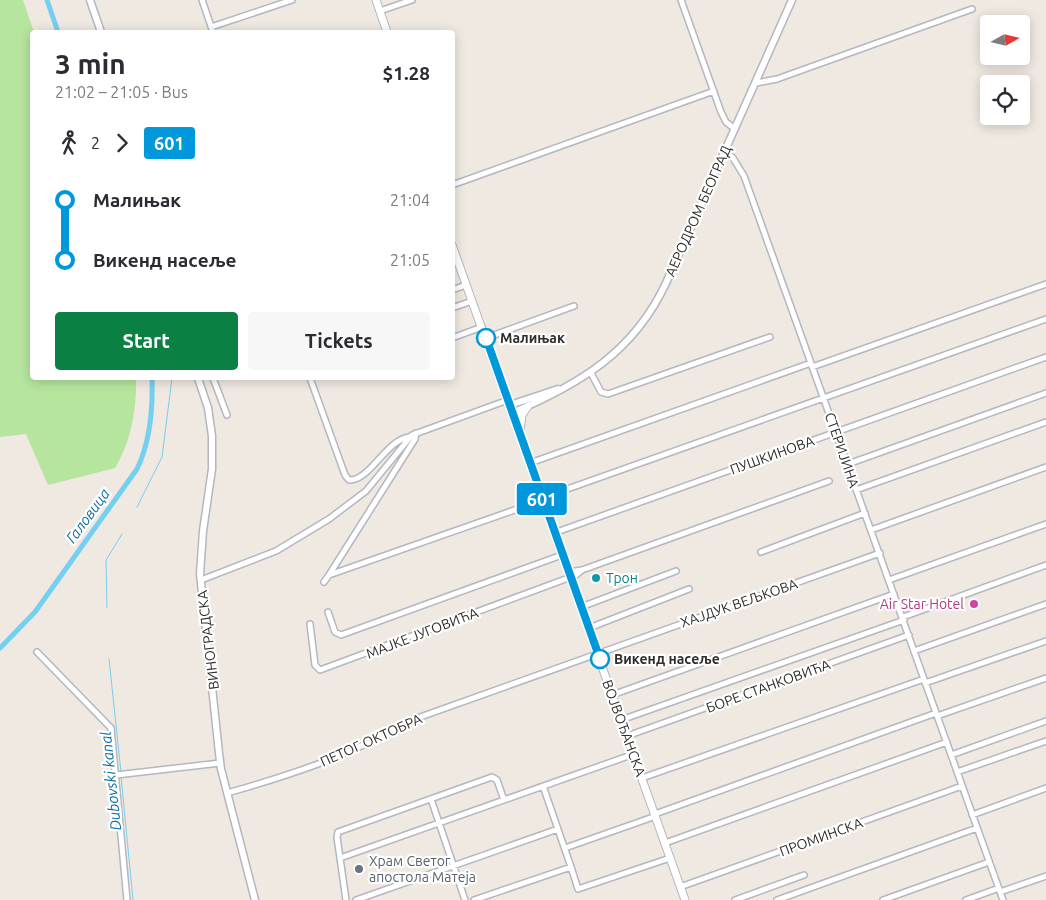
<!DOCTYPE html>
<meta charset="utf-8">
<style>
:root{--surface:#fff;--page:#f7f7f7;--text:#2b2b33;--muted:#7c7c81;--accent:#0b8043}
body{margin:0;font-family:Ubuntu,sans-serif;background:var(--page);color:var(--text);height:100vh;display:flex;flex-direction:column;font-size:19px;white-space:nowrap}
*{box-sizing:border-box;margin:0}
p{font-size:16px;color:var(--muted)}
.icon{flex:none;width:28px;height:28px;fill:none;stroke:currentColor;stroke-width:2;stroke-linecap:round;stroke-linejoin:round}
.map{position:relative;flex:1;overflow:hidden}
.side{position:absolute;left:30px;top:30px;width:425px;height:350px;display:flex;flex-direction:column;background:var(--surface);border-radius:5px;box-shadow:0 2px 12px #0003}
.side>*{flex:none}
.badge{padding:0 10px;border-radius:4px;font-size:18px;line-height:32px}
.needle{width:32px;rotate:82deg}
.fabs{position:absolute;left:980px;top:15px;display:grid;gap:10px}
.fabs a{display:grid;place-items:center;width:50px;height:50px;border-radius:5px;background:var(--surface);box-shadow:0 2px 12px #0003;font-size:25px}
.map>.badge{position:absolute;translate:-50% -50%;box-shadow:0 0 0 2px #fff}
.legs{display:flex;align-items:center;gap:8px;height:55px;padding:0 25px;font-size:16px}
.legs p{margin-inline-start:auto}
.summary{display:flex;align-items:center;justify-content:space-between;height:85px;padding:0 25px}
h1{font-size:28px;font-weight:700;line-height:38px}
.button{display:flex;gap:10px;margin-top:auto;padding:10px 25px}
.button a{flex:1;height:58px;border-radius:5px;background:var(--accent);color:#fff;font-size:20px;font-weight:700;line-height:58px;text-align:center}
.button a+a{background:var(--page);color:var(--text)}
ul{padding:0 25px;list-style:none}
li{display:flex;align-items:center;gap:18px;height:60px;font-size:19px}
li i{display:grid;place-items:center;width:8px;height:100%;margin:0 6px;background:currentColor}
li i::after{content:'';width:12px;height:12px;margin:-6px;border:4px solid;border-radius:50%;background:var(--surface)}
li p{margin-inline-start:auto}
li:first-child i{background:linear-gradient(#0000 50%,currentColor 0)}
li:last-child i{background:linear-gradient(currentColor 50%,#0000 0)}
.map>svg:first-child{display:block}
.green{fill:#b6e59e}
.lines{fill:none;stroke-linecap:round;stroke-linejoin:round}
.stream{stroke:#75cff0;stroke-width:1}
.canal{stroke:#75cff0;stroke-width:5}
.minor-casing{stroke:#b4b7c1;stroke-width:8}
.tertiary-casing{stroke:#b4b7c1;stroke-width:9}
.secondary-casing{stroke:#b4b7c1;stroke-width:9}
.minor{stroke:#fff;stroke-width:5}
.tertiary{stroke:#fff;stroke-width:6}
.secondary{stroke:#fff;stroke-width:7}
.line-1-casing{stroke:#fff;stroke-width:11}
.line-1{stroke:#0098da;stroke-width:8}
.stop-1-dot{fill:#fff;stroke:#0098da;stroke-width:2.5}
.culture-dot{fill:#0f9aa8;stroke:#fff;stroke-width:2}
.hotel-dot{fill:#d1479c;stroke:#fff;stroke-width:2}
.worship-dot{fill:#6b7280;stroke:#fff;stroke-width:2}
.labels{text-anchor:middle;stroke-width:4.5;stroke-linejoin:round;paint-order:stroke}
.street-label{font-size:14px;fill:#2e2e2e;stroke:#fff}
.stop-label{font-size:14px;font-weight:bold;fill:#2e2e2e;stroke:#fff;text-anchor:start}
.culture-label{font-size:14px;fill:#0d838f;stroke:#fff;text-anchor:start}
.hotel-label{font-size:14px;fill:#b23c85;stroke:#fff;text-anchor:end}
.worship-label{font-size:14px;fill:#5b616d;stroke:#fff;text-anchor:start}
.water-label{font-size:15px;font-style:italic;fill:#0d6fa3;stroke:#fff}
</style>
<div class="map">
<svg width="1046" height="900" viewBox="0 0 1046 900">
<rect width="100%" height="100%" fill="#efe9e1"/>
<path class="green" d="M 0,0 L 23,0 L 34,32 L 32,32 L 32,378 L 136,378 C 137,408 131,442 115,468 L 48,485 L 26,434 L 0,437 Z"/>
<g class="lines">
<path class="stream" d="M 137,507 L 162,457 L 172,378
M 107,608 L 106,560 L 122,534
M 109,659 L 121,772
M 121,776 L 133,900"/>
<path class="canal" d="M 47,0 L 58,32
M 0,648 L 35,612 L 137,469 C 150,442 153,408 152,378"/>
<g class="minor-casing">
<path id="minor" d="M 202,0 L 213,32
M 681,0 L 721,112 L 726,122 L 735,129
M 380,11 L 412,0
M 211,27 L 292,0
M 756,83 L 777,79 L 972,9
M 725,151 L 733,158 L 744,176 L 1003,900
M 452,185 L 714,91
M 452,290 L 466,285
M 452,308 L 472,301
M 452,338 L 482,327
M 486,338 L 574,306
M 812,367 L 1046,284
M 591,373 L 601,392 L 608,394 L 770,337
M 213,378 L 227,415
M 310,378 L 345,475 L 349,480 C 370,481 386,440 409,437
M 530,463 L 811,363
M 848,464 L 1046,393
M 856,490 L 1046,422
M 542,498 L 1046,319
M 871,530 L 1046,467
M 554,533 L 1046,357
M 761,552 L 865,513
M 569,572 L 582,570 L 829,481
M 329,575 L 415,439 L 416,433
M 571,579 L 582,570
M 201,580 L 276,551 L 329,519 L 366,491 L 412,435 L 508,400
M 889,580 L 1046,524
M 324,582 L 329,575 L 543,500
M 581,607 L 676,571
M 328,612 L 335,632 L 341,635 L 562,555
M 903,617 L 1046,565
M 310,624 L 315,665 L 320,670 L 571,577
M 589,628 L 689,589
M 914,651 L 1046,604
M 37,652 L 111,728 L 127,900
M 925,683 L 1046,641
M 612,695 L 894,594
M 937,716 L 1046,678
M 621,720 L 904,620
M 627,736 L 909,635
M 951,755 L 1046,721
M 957,772 L 1046,741
M 116,775 L 220,763
M 642,778 L 924,679
M 227,793 C 291,775 352,755 409,721 L 880,553
M 431,799 L 465,900
M 655,814 L 936,713
M 972,815 L 1046,788
M 665,843 L 947,742
M 565,848 L 656,816
M 340,858 L 634,754
M 571,867 L 578,889 L 670,858
M 680,887 L 962,786
M 1000,892 L 1046,876
M 346,900 L 337,837 L 338,832 L 492,777 L 497,780 L 504,800
M 356,900 L 558,829
M 474,900 L 571,867 L 543,786
M 735,900 L 804,875
M 777,900 L 977,828
M 883,900 L 989,862
M 966,900 L 999,888"/>
</g>
<g class="tertiary-casing">
<path id="tertiary" d="M 90,0 L 101,32
M 198,378 L 208,408 L 212,436 L 212,469 L 203,531 L 200,574 L 219,753 L 221,769 L 255,900
M 510,405 L 558,389
M 512,413 C 580,384 634,352 666,283 L 792,0"/>
</g>
<g class="secondary-casing">
<path id="secondary" d="M 376,0 L 387,32
M 452,245 L 685,900
M 520,430 L 522,415 L 528,406"/>
</g>
<use href="#minor" class="minor"/>
<use href="#tertiary" class="tertiary"/>
<use href="#secondary" class="secondary"/>
</g>
<g class="lines">
<g class="line-1-casing">
<path id="line-1" d="M 486,338 L 600,659"/>
</g>
<use href="#line-1" class="line-1"/>
</g>
<g class="stop-1-dot">
<circle cx="486" cy="338" r="9"/>
<circle cx="600" cy="659" r="9"/>
</g>
<circle class="culture-dot" cx="596" cy="578" r="5"/>
<circle class="hotel-dot" cx="974" cy="604" r="5"/>
<circle class="worship-dot" cx="359" cy="869" r="5"/>
<g class="labels">
<g class="street-label">
<text transform="translate(698 211) rotate(-66)" y="5">АЕРОДРОМ БЕОГРАД</text>
<text transform="translate(842 450) rotate(71)" y="5">СТЕРИЈИНА</text>
<text transform="translate(772 455) rotate(-20)" y="5">ПУШКИНОВА</text>
<text transform="translate(739 603) rotate(-19)" y="5">ХАЈДУК ВЕЉКОВА</text>
<text transform="translate(422 633) rotate(-21)" y="5">МАЈКЕ ЈУГОВИЋА</text>
<text transform="translate(208 640) rotate(-97)" y="5">ВИНОГРАДСКА</text>
<text transform="translate(768 686) rotate(-20)" y="5">БОРЕ СТАНКОВИЋА</text>
<text transform="translate(624 728) rotate(70)" y="5">ВОЈВОЂАНСКА</text>
<text transform="translate(371 740) rotate(-24)" y="5">ПЕТОГ ОКТОБРА</text>
<text transform="translate(821 837) rotate(-20)" y="5">ПРОМИНСКА</text>
</g>
<g class="stop-label">
<text x="500" y="343">Малињак</text>
<text x="614" y="664">Викенд насеље</text>
</g>
<g class="culture-label">
<text x="606" y="583">Трон</text>
</g>
<g class="hotel-label">
<text x="964" y="609">Air Star Hotel</text>
</g>
<g class="worship-label">
<text x="369" y="866">Храм Светог<tspan x="369" dy="16">апостола Матеја</tspan></text>
</g>
<g class="water-label">
<text transform="translate(88 516) rotate(-54)" y="5">Галовица</text>
<text transform="translate(111 781) rotate(-96)" y="5">Dubovski kanal</text>
</g>
</g>
</svg>
<div class="fabs">
<a><svg class="needle" viewBox="-14 -14 28 28"><path d="M0-13l5 13h-10z" fill="#e53935"/><path d="M0 13l5-13h-10z" fill="#7c7c81"/></svg></a>
<a><svg class="icon" aria-label="locate" viewBox="0 0 24 24"><circle cx="12" cy="12" r="6"/><path d="M12 2v4M12 18v4M2 12h4M18 12h4"/></svg></a>
</div>
<b class="badge" style="left:542px;top:499px;background:#0098da;color:#fff">601</b>
<section class="side">
<div class="summary"><div><h1>3 min</h1><p>21:02 – 21:05 · Bus</p></div><b>$1.28</b></div>
<div class="legs"><svg class="icon" aria-label="walk" viewBox="0 0 24 24"><circle cx="13" cy="4" r="2"/><path d="M13 8l-2 6 4 7M11 14l-3 7M7 12l3-4h3l4 4"/></svg>2<svg class="icon" aria-label="forward" viewBox="0 0 24 24"><path d="M9 5l7 7-7 7"/></svg><b class="badge" style="background:#0098da;color:#fff">601</b></div>
<ul>
<li><i style="color:#0098da"></i><b>Малињак</b><p>21:04</p></li>
<li><i style="color:#0098da"></i><b>Викенд насеље</b><p>21:05</p></li>
</ul>
<div class="button"><a>Start</a><a>Tickets</a></div>
</section>
</div>
